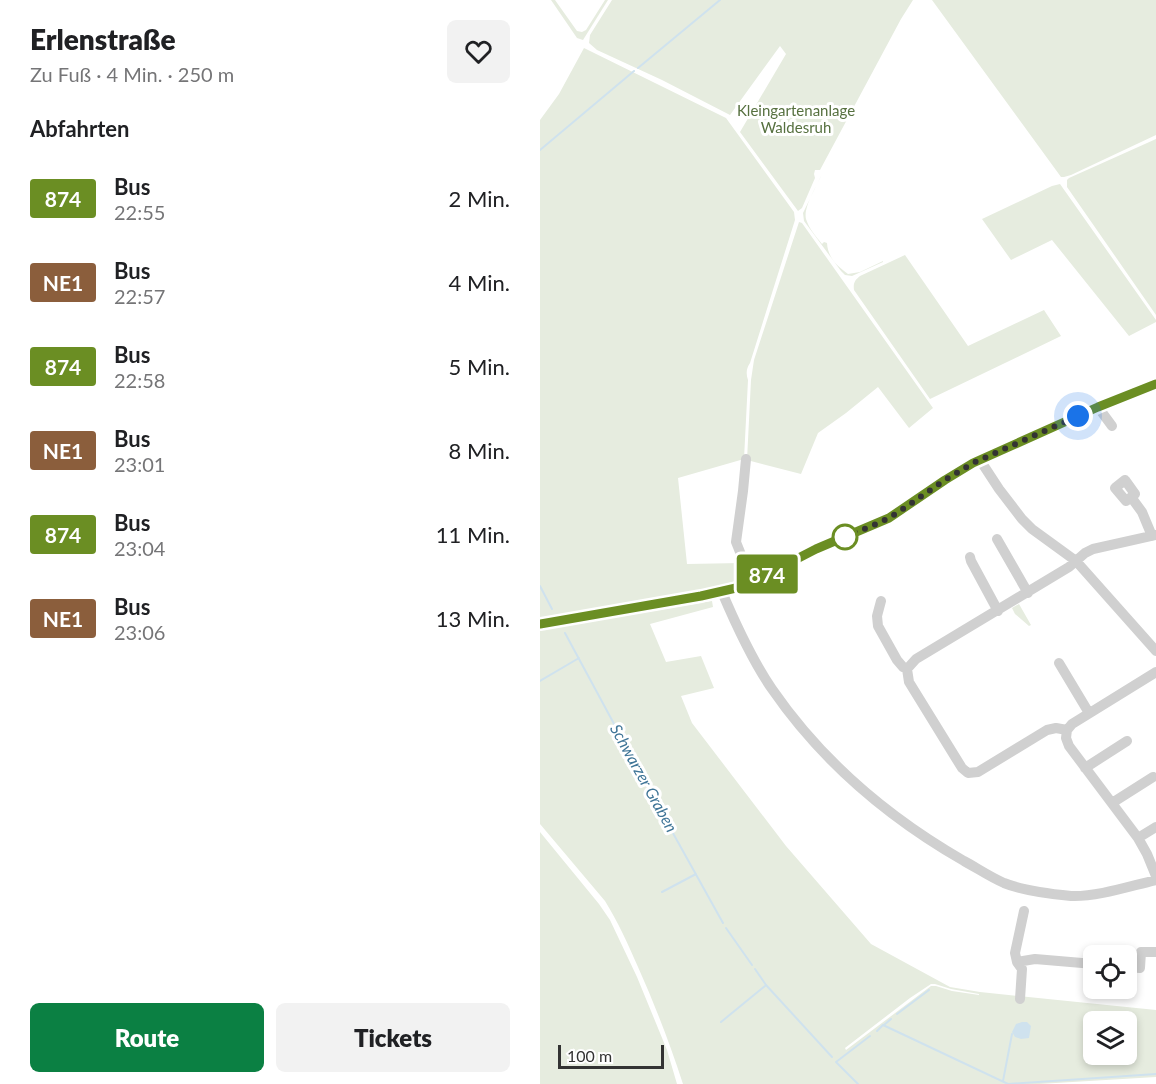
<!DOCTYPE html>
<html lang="de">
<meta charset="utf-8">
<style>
:root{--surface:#fff;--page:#f2f2f2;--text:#202124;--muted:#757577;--accent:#0b8043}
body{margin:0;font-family:Lato,sans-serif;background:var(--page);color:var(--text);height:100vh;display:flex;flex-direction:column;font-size:22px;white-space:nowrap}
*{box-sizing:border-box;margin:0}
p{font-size:20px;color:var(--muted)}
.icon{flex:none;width:33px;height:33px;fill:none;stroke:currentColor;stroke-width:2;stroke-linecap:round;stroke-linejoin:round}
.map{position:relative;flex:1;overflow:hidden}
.side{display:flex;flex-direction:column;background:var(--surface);width:540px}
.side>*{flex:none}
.badge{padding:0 12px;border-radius:4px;font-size:21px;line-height:39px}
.controls{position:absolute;left:543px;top:945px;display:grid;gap:12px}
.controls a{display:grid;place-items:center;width:54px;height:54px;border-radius:9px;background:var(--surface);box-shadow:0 3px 9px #0003;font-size:30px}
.scale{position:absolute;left:18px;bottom:15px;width:106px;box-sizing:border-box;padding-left:6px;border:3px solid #333;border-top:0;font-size:16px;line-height:21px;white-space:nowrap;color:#333;-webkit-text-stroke:4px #fff;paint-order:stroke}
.you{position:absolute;width:30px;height:30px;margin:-15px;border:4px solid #fff;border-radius:50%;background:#1a73e8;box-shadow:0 0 0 9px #1a73e833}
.map>.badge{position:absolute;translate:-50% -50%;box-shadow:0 0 0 3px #fff}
h2{padding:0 30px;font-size:22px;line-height:54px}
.round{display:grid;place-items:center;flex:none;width:63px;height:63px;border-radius:9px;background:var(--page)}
.overview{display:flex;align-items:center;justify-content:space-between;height:102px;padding:0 30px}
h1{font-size:28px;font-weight:800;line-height:45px}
.cta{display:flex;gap:12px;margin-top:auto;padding:12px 30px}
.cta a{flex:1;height:69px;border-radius:9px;background:var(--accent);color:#fff;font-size:24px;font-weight:800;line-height:69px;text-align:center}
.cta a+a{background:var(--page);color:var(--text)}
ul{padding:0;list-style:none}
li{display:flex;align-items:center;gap:18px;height:84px;padding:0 30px}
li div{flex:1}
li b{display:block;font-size:22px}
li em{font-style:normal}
li .badge{min-width:66px;font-weight:700;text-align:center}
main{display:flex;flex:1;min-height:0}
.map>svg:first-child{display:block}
.green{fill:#e6ecdf;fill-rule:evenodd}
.water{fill:#cfe2ee}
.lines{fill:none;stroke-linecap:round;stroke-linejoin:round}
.stream{stroke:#cfe2ee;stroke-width:2}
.minor{stroke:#d0d0d0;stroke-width:10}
.line-casing{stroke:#fff;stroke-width:14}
.line{stroke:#6b8e23;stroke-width:9}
.walk{stroke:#333;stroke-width:6;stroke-dasharray:0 10.8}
.stop-dot{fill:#fff;stroke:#6b8e23;stroke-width:3}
.labels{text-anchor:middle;stroke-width:6;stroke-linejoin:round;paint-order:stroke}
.park-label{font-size:15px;fill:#56703f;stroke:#fff}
.water-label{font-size:16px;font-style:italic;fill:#3f7597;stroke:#fff}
</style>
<main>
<section class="side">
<div class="overview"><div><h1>Erlenstraße</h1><p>Zu Fuß · 4 Min. · 250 m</p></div><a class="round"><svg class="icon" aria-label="heart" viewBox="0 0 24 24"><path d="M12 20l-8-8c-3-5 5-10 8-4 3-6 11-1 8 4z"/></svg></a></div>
<h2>Abfahrten</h2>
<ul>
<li><span class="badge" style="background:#6b8e23;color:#fff">874</span><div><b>Bus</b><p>22:55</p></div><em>2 Min.</em></li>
<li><span class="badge" style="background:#8b5e3c;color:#fff">NE1</span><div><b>Bus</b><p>22:57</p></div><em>4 Min.</em></li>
<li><span class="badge" style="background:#6b8e23;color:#fff">874</span><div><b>Bus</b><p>22:58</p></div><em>5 Min.</em></li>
<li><span class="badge" style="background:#8b5e3c;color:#fff">NE1</span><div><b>Bus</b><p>23:01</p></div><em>8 Min.</em></li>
<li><span class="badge" style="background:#6b8e23;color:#fff">874</span><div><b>Bus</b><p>23:04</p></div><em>11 Min.</em></li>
<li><span class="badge" style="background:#8b5e3c;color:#fff">NE1</span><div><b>Bus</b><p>23:06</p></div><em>13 Min.</em></li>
</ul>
<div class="cta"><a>Route</a><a>Tickets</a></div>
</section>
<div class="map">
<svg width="616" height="1084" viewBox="0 0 616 1084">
<rect width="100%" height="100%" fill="#fff"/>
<path class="green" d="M 11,0 L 15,0 L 37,31 L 42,32 L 46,30 L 65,0 L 68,0 L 43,40 L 37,38 Z
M 72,0 L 373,0 L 361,19 L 280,170 L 275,170 L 274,174 L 275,178 L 262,208 L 258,211 L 200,132 L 246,54 L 240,46 L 190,115 L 122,80 L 57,50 L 49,43 L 50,35 Z
M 392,0 L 616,0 L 616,135 L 531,175 L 524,177 L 521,177 Z
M 44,48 L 186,118 L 254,212 L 255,220 L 210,363 C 206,369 206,374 208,380 L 204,459 L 138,478 L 147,564 L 201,563 L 205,575 L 204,579 L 166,589 L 0,618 L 0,120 L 19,94 Z
M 616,139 L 616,315 L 527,187 L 527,180 L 529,178 Z
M 282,174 C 277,186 263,207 266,219 C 269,229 276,236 282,244 L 284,242 L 287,243 C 288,258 297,266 308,274 L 320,272 L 343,261 L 343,262 L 312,276 L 305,275 L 301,271 L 264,221 L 263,213 Z
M 520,184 L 616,320 L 616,322 L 589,336 L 512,240 L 471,260 L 442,219 L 512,186 Z
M 259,222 L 262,223 L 393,408 L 369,428 L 338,387 L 306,413 L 278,433 L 261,474 L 207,460 L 211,380 L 214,360 Z
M 365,255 L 428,346 L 504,310 L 521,336 L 390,399 L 314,290 C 313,283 315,280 320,276 Z
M 172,601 L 173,607 L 110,624 L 126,662 L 161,656 L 174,688 L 141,696 L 152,723 L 246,846 L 331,944 L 410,987 L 440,992 L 616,1010 L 616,1077 L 499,1084 L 143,1084 C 130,1044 115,1005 98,967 C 88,944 78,922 65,901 L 0,824 L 0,630 ZM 391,984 L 395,984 L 411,989 L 439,994 L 439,995 L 412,991 L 396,986 L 391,986 L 306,1050 L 305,1048 L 370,998 ZM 554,1022 L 586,1022 L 586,1054 L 554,1054 Z
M 479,604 L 491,625 L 489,626 L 475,614 L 472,608 Z
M 0,832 L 59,904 L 70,920 L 97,977 L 127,1050 L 137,1084 L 0,1084 Z"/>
<path class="water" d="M 482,1022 L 487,1022 L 491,1026 L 489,1038 L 481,1039 L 475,1037 L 472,1032 L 476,1024 Z"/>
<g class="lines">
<path class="stream" d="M 98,68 L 180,0
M 0,150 L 94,71
M 0,586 L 12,609
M 25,633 L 134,835 L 183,923
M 0,681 L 39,658
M 122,892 L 156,874
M 186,928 L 212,965
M 215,969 L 226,985 L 292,1057
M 357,1014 L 389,990
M 181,1022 L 225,986
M 344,1025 L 351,1019
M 337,1031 L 343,1025 L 468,1084 L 616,1074
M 463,1081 L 472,1034
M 318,1084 L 296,1062 L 330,1036"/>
<path class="minor" d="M 558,407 L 572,426
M 206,459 L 203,491 L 196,542 L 212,582
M 440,460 L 459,489 L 482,519 L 492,529 L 536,561 L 616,651
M 585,480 L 595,494 L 586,501 L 575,488 Z
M 591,497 L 602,512 L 612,536
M 457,539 L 488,593
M 430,557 L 431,561 L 458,611
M 182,592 C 196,625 212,660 232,689 C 281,760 349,818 424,861 C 437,868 450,877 464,883 C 484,891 510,894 531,896 C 557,897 590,886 616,880
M 341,601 L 337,616 L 338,626 L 357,660 L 363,667 L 367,669
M 0,624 L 161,596 L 196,588 L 212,582 L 276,549 L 349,518 L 405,480 L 433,463 L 558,407 L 616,384
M 519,663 L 549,713
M 527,730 L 516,728 L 507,730 L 438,772 L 428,773 L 422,768 L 369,682 L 367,669 L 376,659 L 529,567 L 545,553 L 553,549 L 616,535
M 527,730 L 526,738 L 529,746 L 598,838 L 607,854 L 616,876
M 527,730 L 532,724 L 616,672
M 545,768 L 587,741
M 572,803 L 613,777
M 598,838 L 616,827
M 477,962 L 495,959 L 554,964
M 586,967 L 600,968 L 601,952 L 616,952
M 480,999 L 482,969 L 477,962 L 475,953 L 484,911"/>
</g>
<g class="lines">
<g class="line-casing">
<path id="line" d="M 0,624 L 161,596 L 196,588 L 212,582 L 276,549 L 349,518 L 405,480 L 433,463 L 558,407 L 616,384"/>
</g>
<use href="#line" class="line"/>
<path class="walk" d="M 305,537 L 341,522 L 357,513 L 405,480 L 433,463 L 538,416"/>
</g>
<circle class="stop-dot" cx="305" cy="537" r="12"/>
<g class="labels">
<g class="park-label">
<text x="256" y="116">Kleingartenanlage<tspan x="256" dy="17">Waldesruh</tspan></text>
</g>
<g class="water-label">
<text transform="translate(104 778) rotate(61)" y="6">Schwarzer Graben</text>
</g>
</g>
</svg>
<div class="controls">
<a><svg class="icon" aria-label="locate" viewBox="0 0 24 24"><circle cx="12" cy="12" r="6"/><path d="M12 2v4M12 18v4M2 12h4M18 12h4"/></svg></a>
<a><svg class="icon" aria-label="layers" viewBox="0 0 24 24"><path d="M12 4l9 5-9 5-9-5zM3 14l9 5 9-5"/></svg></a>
</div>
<div class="scale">100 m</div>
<div class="you" style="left:538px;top:416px"></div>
<b class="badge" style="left:227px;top:574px;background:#6b8e23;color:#fff">874</b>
</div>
</main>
